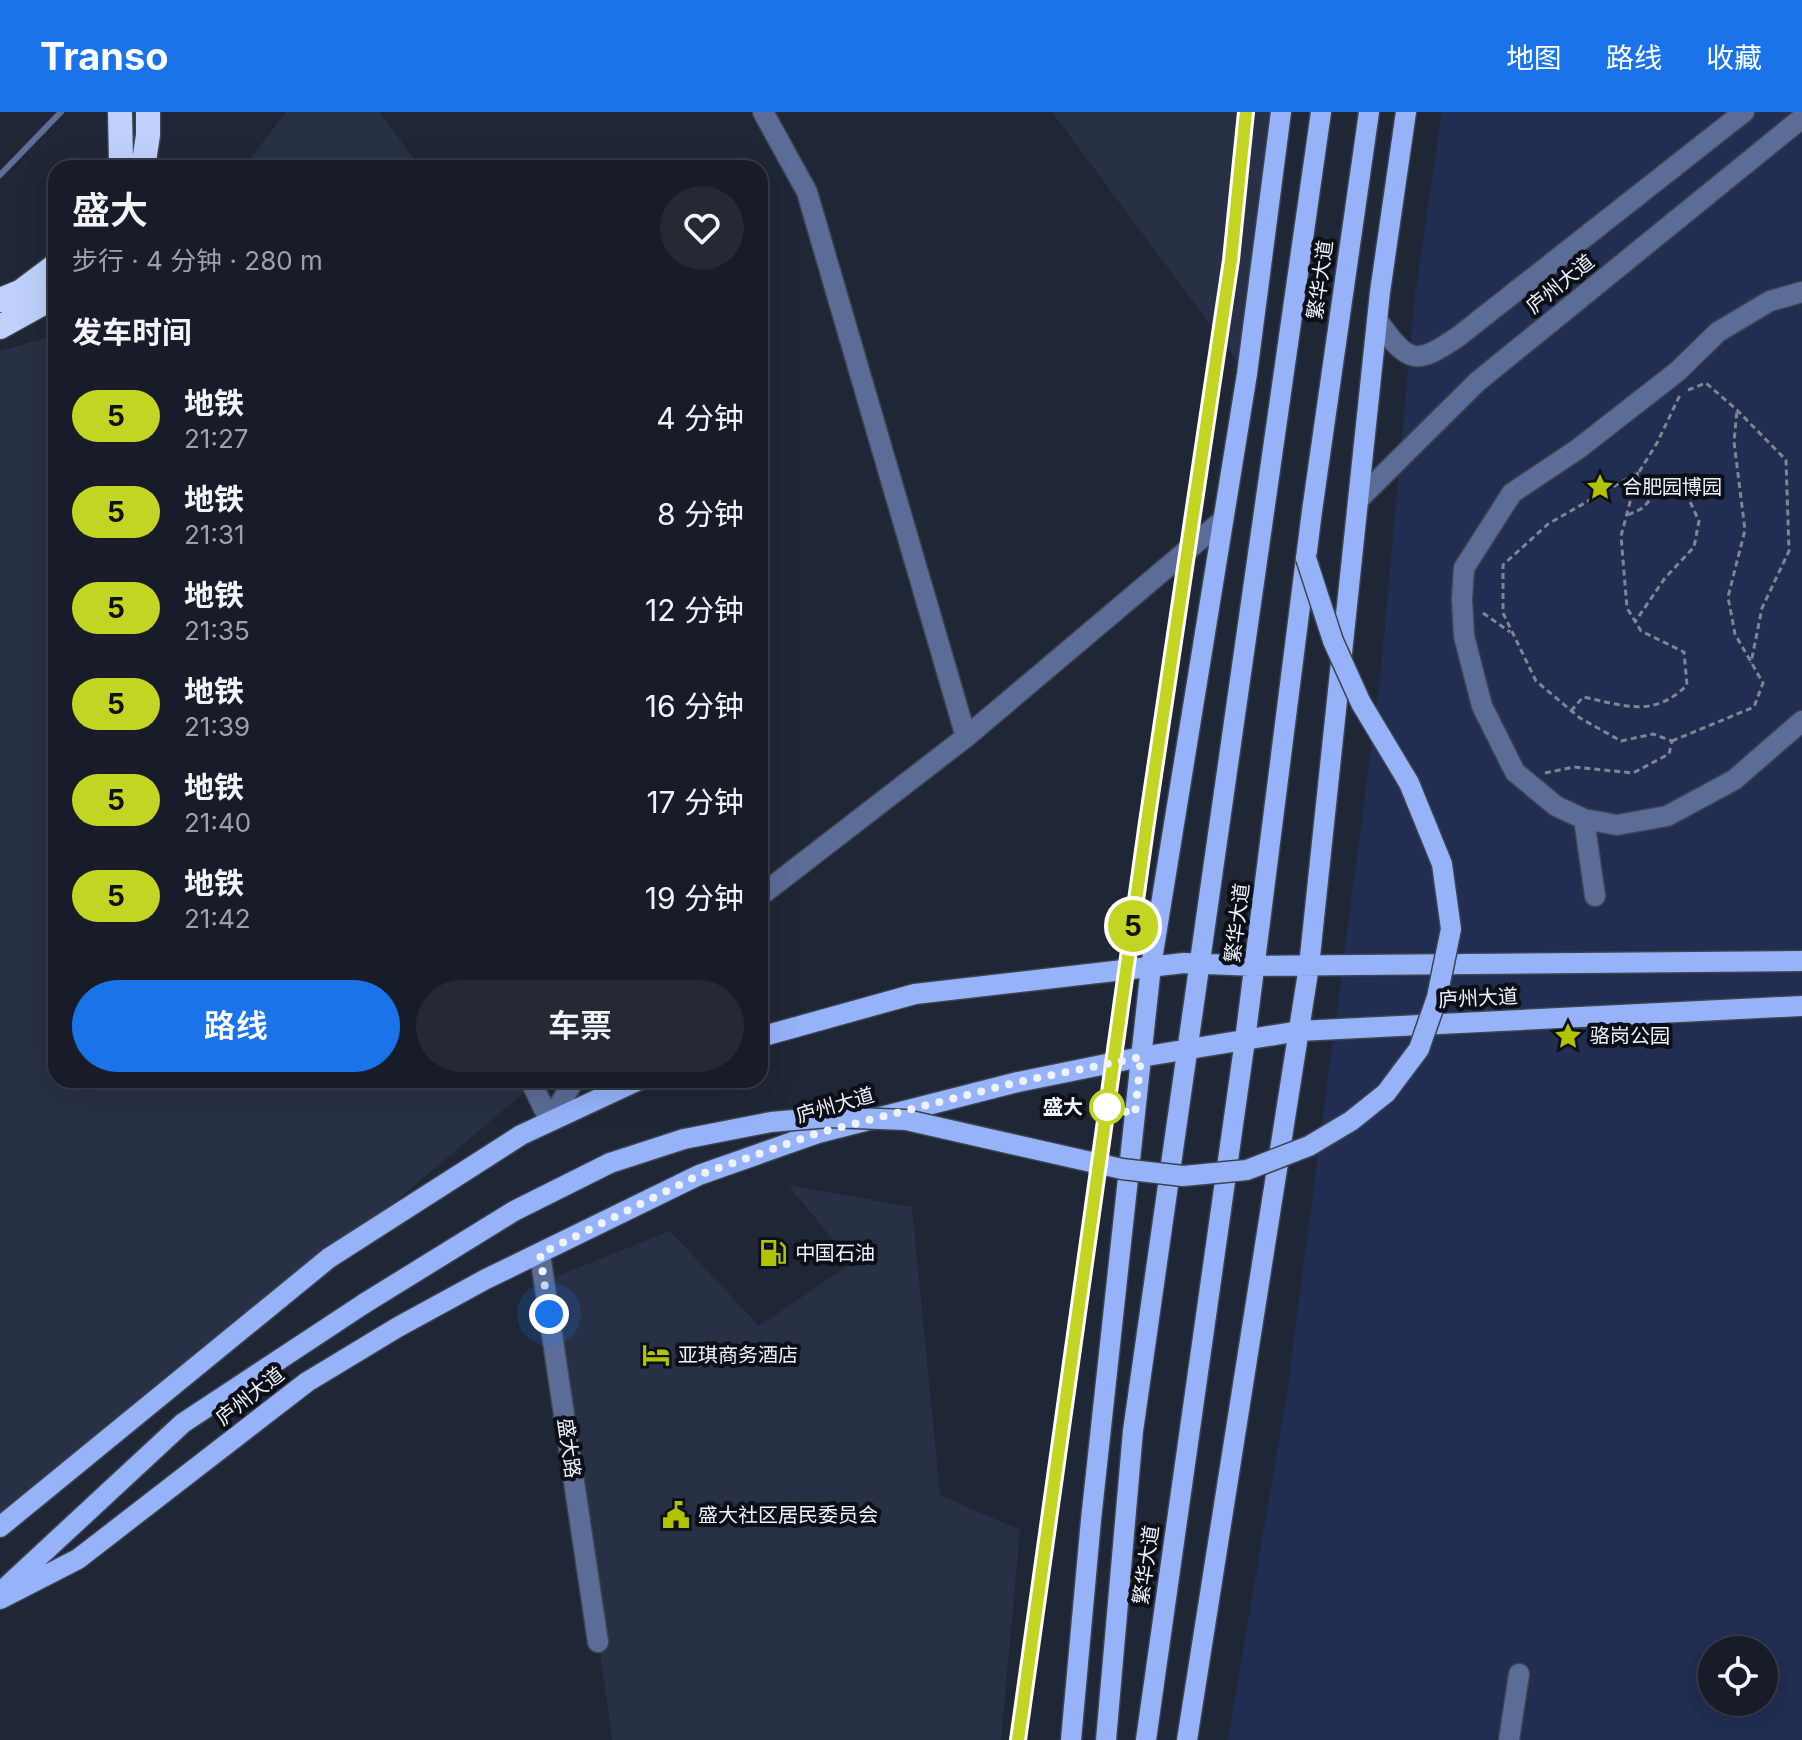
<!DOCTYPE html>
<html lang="zh">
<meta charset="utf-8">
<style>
:root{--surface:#171c28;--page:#242934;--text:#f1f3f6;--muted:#9ea1a8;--line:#363a45;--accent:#1a73e8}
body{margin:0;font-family:Inter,"Noto Sans SC",sans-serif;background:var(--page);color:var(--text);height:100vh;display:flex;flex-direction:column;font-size:30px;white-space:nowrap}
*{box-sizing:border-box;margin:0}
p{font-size:26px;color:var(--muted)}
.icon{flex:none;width:44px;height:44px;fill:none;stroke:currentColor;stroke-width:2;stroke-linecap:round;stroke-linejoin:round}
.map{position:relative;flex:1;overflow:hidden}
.side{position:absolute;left:48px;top:48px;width:720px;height:928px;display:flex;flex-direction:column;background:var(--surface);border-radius:24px;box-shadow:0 8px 32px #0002,0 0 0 2px var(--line)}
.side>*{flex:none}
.badge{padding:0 16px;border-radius:26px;font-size:28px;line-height:52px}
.buttons{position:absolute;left:1698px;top:1524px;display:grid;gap:16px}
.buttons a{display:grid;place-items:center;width:80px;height:80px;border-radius:50%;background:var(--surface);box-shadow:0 8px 32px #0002,0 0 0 2px var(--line);font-size:40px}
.you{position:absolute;width:40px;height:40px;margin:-20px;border:6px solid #fff;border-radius:50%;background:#1a73e8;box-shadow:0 0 0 12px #1a73e833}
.map>.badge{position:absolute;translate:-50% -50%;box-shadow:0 0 0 4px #fff}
h2{padding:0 24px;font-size:30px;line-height:72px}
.round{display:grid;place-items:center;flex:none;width:84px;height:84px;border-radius:42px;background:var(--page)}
.summary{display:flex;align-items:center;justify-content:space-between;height:136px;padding:0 24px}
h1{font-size:38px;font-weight:600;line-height:60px}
.button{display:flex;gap:16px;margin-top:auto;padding:16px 24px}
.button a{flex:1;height:92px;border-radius:48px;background:var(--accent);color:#fff;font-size:32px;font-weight:600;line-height:92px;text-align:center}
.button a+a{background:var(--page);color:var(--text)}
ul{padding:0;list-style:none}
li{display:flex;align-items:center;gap:24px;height:96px;padding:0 24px}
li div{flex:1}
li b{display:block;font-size:30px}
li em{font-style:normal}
li .badge{min-width:88px;font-weight:700;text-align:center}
header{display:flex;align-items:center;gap:48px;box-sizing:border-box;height:112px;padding:0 40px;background:var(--accent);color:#fff}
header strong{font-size:38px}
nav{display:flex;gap:44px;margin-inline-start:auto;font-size:28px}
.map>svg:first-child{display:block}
.built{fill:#283045}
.park{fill:#212e52;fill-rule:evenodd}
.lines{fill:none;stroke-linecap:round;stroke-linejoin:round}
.stream{stroke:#606e97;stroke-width:6}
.minor-casing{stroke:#3c4351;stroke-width:23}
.major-casing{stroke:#3c4351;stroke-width:23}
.highway-casing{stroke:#3c4351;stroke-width:27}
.path{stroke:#808592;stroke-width:3;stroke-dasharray:6 4;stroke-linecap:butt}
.minor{stroke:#5b6c97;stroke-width:20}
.major{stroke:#96b3f9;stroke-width:20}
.highway{stroke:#bfd1fb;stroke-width:24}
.major-bridge-casing{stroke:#3c4351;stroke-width:23;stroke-linecap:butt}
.major-bridge{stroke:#96b3f9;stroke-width:20}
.line-casing{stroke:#fff;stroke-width:18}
.line{stroke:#c1d522;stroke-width:12}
.walk{stroke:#eef2fd;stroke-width:8;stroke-dasharray:0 14.4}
.stop-dot{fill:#fff;stroke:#c1d522;stroke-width:4}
.labels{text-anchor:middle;stroke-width:8;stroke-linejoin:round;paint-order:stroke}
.street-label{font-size:20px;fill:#eef2fd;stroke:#0c0f16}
.poi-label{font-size:20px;fill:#eef2fd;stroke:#0c0f16;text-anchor:start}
.stop-label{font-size:20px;font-weight:bold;fill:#eef2fd;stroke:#0c0f16;text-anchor:end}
</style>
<header>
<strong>Transo</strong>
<nav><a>地图</a><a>路线</a><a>收藏</a></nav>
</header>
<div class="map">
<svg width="1802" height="1628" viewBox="0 0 1802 1628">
<rect width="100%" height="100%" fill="#1f2635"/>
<path class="built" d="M 286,0 L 379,0 L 421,56 L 243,56 Z
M 1052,0 L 1281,0 L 1247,262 Z
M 56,223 L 56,968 L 539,968 L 329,1146 L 0,1415 L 0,239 Z
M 788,1073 L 912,1095 L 940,1383 L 1020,1418 L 1001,1628 L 612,1628 L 550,1167 L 670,1119 L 759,1214 L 852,1151 Z"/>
<path class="park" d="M 1442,0 L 1802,0 L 1802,1628 L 1228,1628 L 1287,1280 L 1380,568 L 1415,182 ZM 1712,1538 L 1764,1538 L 1764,1590 L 1712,1590 Z"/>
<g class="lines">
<path class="stream" d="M 0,63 L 61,0"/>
<g class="minor-casing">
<path id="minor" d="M 763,0 L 807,80 L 966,625
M 1802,180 L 1770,189 L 1718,220 L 1678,259 L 1578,337 L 1512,381 L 1464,456 L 1462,487 L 1464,524 L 1482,594 L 1515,660 L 1556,694 L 1584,707 L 1617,713 L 1667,704 L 1734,668 L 1802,609
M 1377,208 C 1409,252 1415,254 1459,224 L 1744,0
M 1359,387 L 1477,270 L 1802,6
M 1584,707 L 1595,784
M 760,784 L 966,625 L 1223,408
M 530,968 L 550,1009
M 550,1009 L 574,968
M 540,1142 L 598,1530
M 1509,1628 L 1519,1562"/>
</g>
<g class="major-casing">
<path id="major" d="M 760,925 L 915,882 L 1184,851 L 1255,854 L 1802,849
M 0,1415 L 329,1146 L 521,1023 L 639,968
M 3,1478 L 183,1311 L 365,1191
M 0,1487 L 78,1447 L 307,1270 L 398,1215 L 486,1167 L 699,1063 L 818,1021 L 1018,970 L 1141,945 L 1299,919 L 1802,894
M 1071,1628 L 1091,1408 L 1151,854 L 1247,262 L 1281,0
M 1106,1628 L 1133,1319 L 1321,0
M 1146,1628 L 1245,928 L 1312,399 L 1369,0
M 1187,1628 L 1309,854 L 1380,180 L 1406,0"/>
</g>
<g class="highway-casing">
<path id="highway" d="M 118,56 L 121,49 L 120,0
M 143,56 L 148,23 L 148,0
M 0,188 L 20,180 L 56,153
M 0,215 L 56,184"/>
</g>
<path class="path" d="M 1688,278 L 1706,271 L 1737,298 L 1786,348 L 1789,439 L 1762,496 L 1751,551
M 1628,403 L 1643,396 L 1665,370 L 1680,368 L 1699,409 L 1694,435 L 1665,466 L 1635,510
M 1483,501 L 1510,520
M 1571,599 L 1583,585 C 1623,593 1653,607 1687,573 L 1684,540 L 1641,519 L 1627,496 L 1621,424 L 1638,360
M 1672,629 L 1754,595 L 1763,571 L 1735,522 L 1728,485 L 1745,418 L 1734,330 L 1737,298
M 1545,661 L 1574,655 L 1633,661 L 1669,642 L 1672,629 L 1653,622 L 1621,629 L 1580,606 L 1536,569 L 1503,501 L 1503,453 L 1548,412 L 1639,360 L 1657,331 L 1680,283"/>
<use href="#minor" class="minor"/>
<use href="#major" class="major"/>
<use href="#highway" class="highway"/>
<g class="major-bridge-casing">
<path id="major-bridge" d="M 365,1191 L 514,1099 L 610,1051 L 684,1027 L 771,1010 L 829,1005 L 906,1008 L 1122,1057 L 1183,1064 L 1247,1058 L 1309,1034 L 1351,1009 L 1386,981 L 1419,937 L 1437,885 L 1451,817 L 1442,752 L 1409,671 L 1361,591 L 1333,529 L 1306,446"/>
</g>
<use href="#major-bridge" class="major-bridge"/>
</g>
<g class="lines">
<g class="line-casing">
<path id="line" d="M 1018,1628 L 1147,710 L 1231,148 L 1246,0"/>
</g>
<use href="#line" class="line"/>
<path class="walk" d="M 549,1202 L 540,1142 L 699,1063 L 818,1021 L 1018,970 L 1141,945 L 1135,1002 L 1107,995"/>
</g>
<defs>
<g id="sight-bare" transform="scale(2.16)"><path d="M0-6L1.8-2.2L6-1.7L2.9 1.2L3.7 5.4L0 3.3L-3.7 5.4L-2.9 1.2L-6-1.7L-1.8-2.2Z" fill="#b0c500" stroke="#0c0f16" stroke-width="2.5" paint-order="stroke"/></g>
<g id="fuel-bare" transform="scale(2.16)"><path d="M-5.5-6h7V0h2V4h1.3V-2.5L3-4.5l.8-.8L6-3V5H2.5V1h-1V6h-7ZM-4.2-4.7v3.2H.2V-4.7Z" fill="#b0c500" stroke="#0c0f16" stroke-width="2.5" paint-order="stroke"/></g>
<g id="hotel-bare" transform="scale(2.16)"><path d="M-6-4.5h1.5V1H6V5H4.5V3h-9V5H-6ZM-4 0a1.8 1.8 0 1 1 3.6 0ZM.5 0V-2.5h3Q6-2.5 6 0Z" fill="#b0c500" stroke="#0c0f16" stroke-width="2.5" paint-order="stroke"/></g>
<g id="civic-bare" transform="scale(2.16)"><path d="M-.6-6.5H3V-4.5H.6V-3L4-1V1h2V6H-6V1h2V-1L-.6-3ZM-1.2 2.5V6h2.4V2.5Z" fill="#b0c500" stroke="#0c0f16" stroke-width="2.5" paint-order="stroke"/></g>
</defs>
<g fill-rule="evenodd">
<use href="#sight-bare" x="1600" y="375"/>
<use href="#sight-bare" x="1568" y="924"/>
<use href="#fuel-bare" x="773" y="1141"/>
<use href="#hotel-bare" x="656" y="1243"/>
<use href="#civic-bare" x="676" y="1403"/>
</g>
<circle class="stop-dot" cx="1107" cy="995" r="16"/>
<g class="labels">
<g class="street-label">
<text transform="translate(1320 168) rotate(-82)" y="7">繁华大道</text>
<text transform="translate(1560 172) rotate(-39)" y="7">庐州大道</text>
<text transform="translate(1237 811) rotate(-83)" y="7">繁华大道</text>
<text transform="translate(1478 886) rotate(-3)" y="7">庐州大道</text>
<text transform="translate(835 993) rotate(-16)" y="7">庐州大道</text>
<text transform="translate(250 1284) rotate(-38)" y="7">庐州大道</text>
<text transform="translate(569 1336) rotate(82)" y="7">盛大路</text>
<text transform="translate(1146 1453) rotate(-82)" y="7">繁华大道</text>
</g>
<g class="poi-label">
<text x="1622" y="382">合肥园博园</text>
<text x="1590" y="931">骆岗公园</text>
<text x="795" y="1148">中国石油</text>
<text x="678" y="1250">亚琪商务酒店</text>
<text x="698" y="1410">盛大社区居民委员会</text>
</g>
<g class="stop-label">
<text x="1083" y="1002">盛大</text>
</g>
</g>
</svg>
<div class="buttons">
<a><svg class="icon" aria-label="locate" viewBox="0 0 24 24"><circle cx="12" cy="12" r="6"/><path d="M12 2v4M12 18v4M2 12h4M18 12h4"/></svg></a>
</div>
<div class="you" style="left:549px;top:1202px"></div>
<b class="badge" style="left:1133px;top:814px;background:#c1d522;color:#111">5</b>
<section class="side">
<div class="summary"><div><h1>盛大</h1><p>步行 · 4 分钟 · 280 m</p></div><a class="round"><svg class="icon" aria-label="heart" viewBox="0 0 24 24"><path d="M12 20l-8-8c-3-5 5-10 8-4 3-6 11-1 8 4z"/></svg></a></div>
<h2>发车时间</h2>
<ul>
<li><span class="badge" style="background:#c1d522;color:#111">5</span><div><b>地铁</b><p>21:27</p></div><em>4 分钟</em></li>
<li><span class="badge" style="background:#c1d522;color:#111">5</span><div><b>地铁</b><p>21:31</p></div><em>8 分钟</em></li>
<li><span class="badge" style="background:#c1d522;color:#111">5</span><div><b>地铁</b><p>21:35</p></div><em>12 分钟</em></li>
<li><span class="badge" style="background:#c1d522;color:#111">5</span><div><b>地铁</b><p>21:39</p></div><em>16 分钟</em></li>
<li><span class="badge" style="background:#c1d522;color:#111">5</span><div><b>地铁</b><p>21:40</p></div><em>17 分钟</em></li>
<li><span class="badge" style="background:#c1d522;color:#111">5</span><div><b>地铁</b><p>21:42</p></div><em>19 分钟</em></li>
</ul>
<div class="button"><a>路线</a><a>车票</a></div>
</section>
</div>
